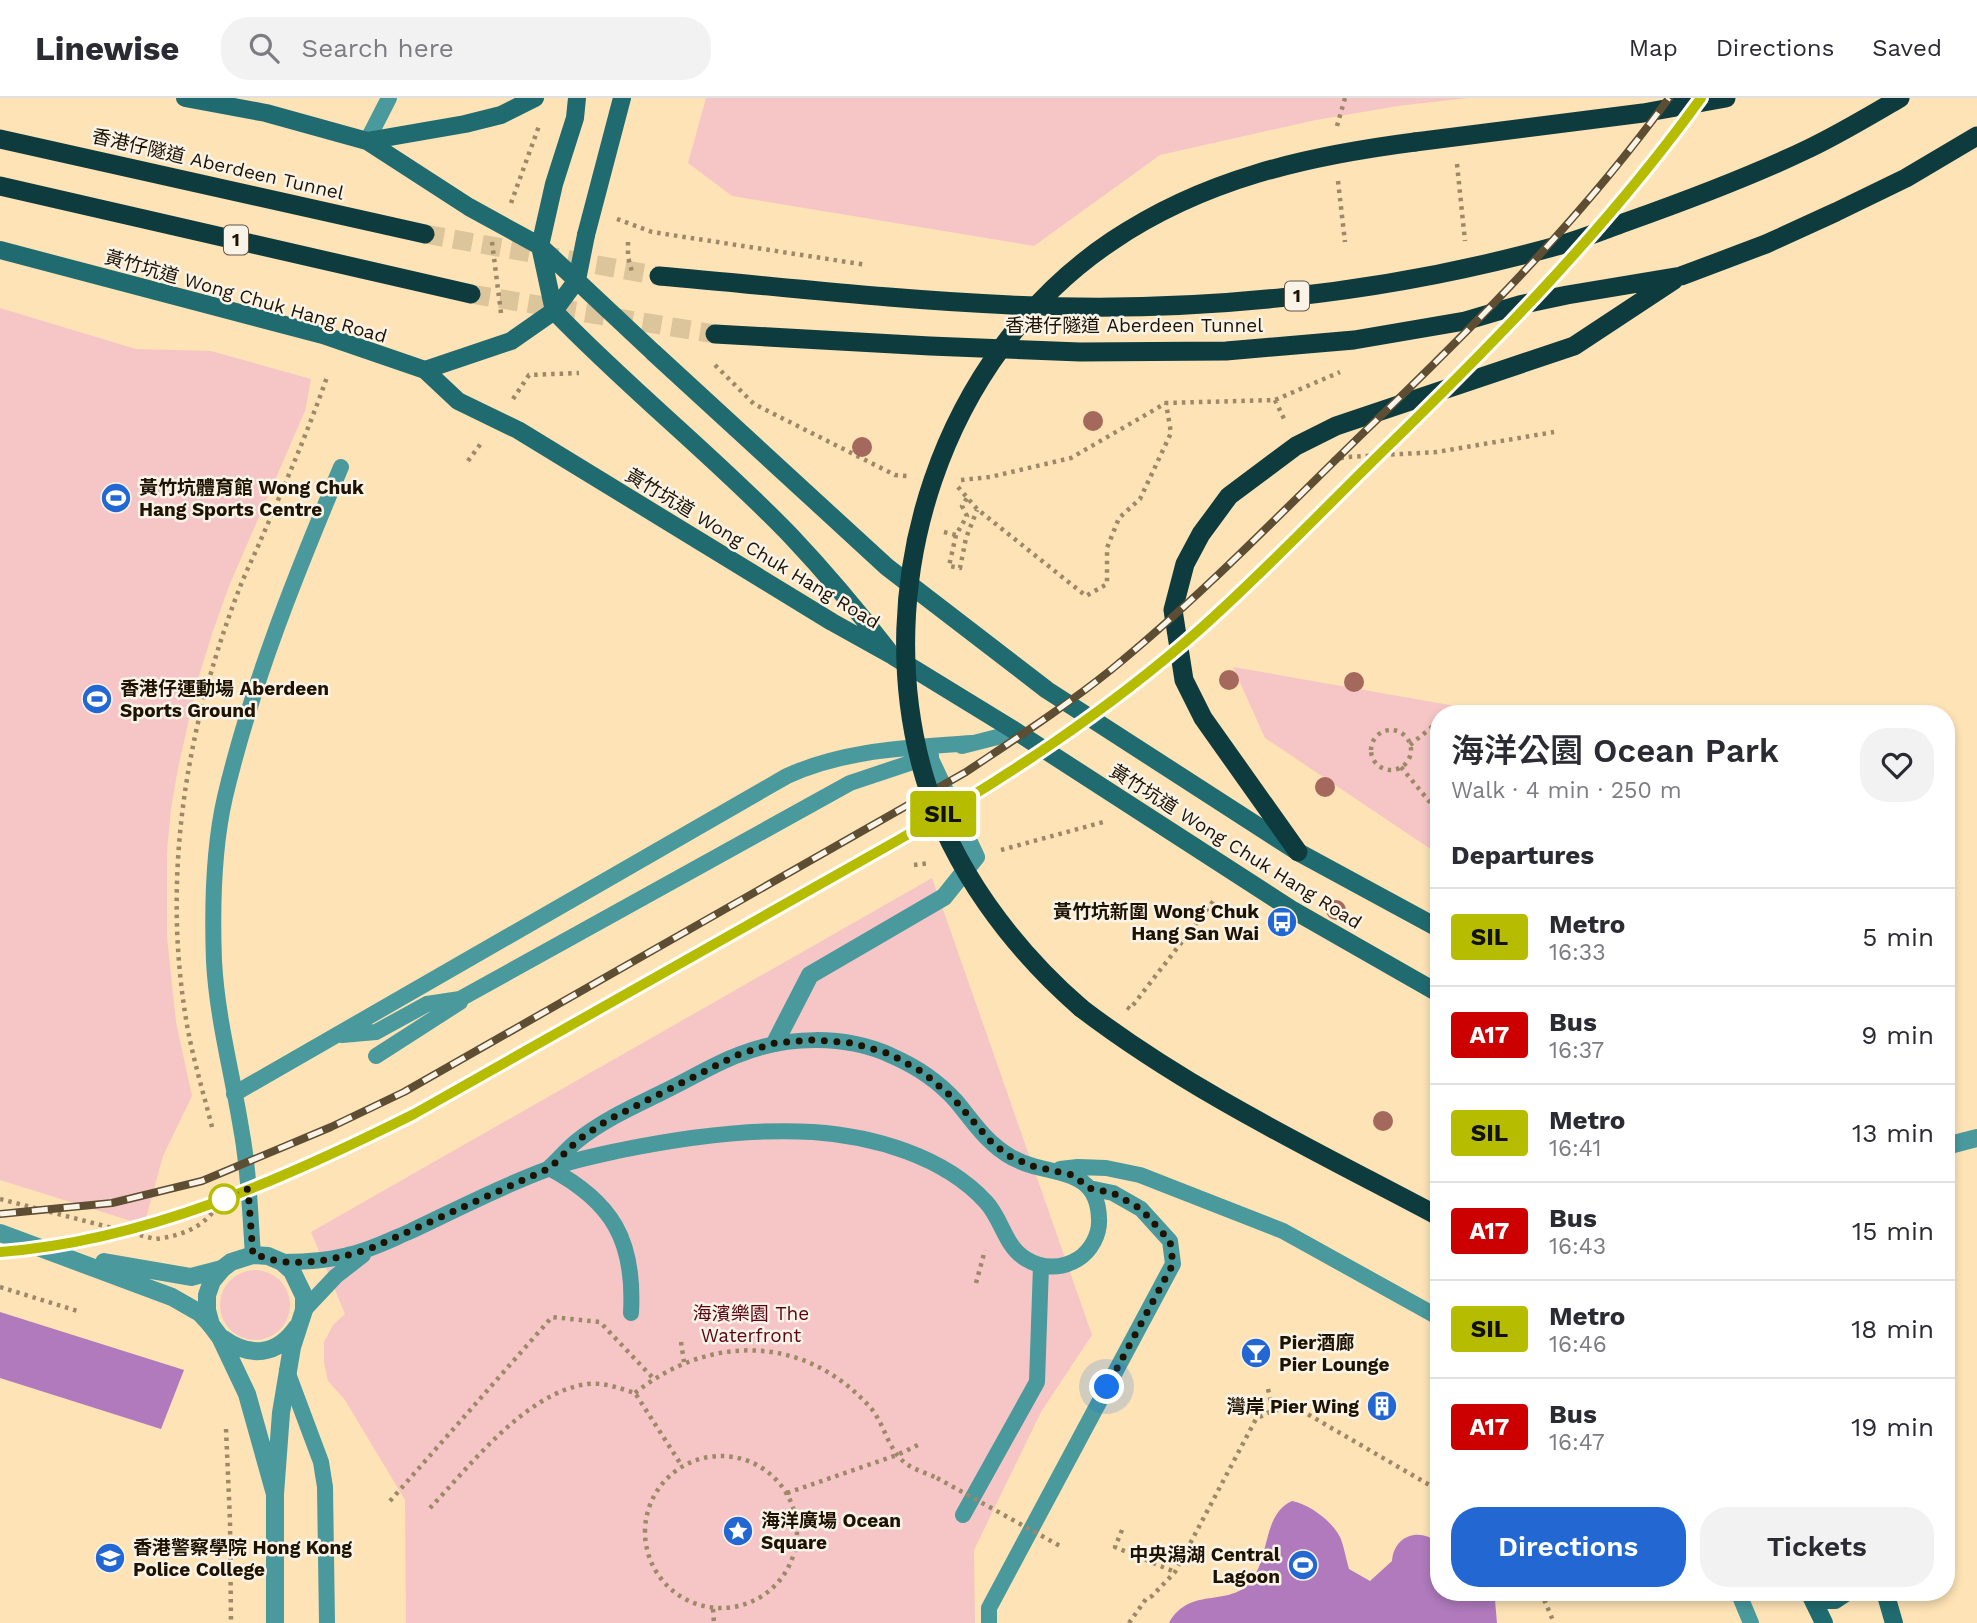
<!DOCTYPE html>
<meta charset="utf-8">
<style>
:root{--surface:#fff;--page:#f2f2f3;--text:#2b2b33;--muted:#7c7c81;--line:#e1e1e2;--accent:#2367d3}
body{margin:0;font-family:"Work Sans","Noto Sans TC",sans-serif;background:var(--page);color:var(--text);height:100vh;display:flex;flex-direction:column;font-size:26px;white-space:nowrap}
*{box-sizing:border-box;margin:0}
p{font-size:23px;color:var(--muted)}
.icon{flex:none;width:38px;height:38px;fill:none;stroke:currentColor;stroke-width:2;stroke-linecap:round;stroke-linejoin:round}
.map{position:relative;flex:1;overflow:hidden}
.side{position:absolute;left:1430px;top:607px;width:525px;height:896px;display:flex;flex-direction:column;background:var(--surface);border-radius:28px;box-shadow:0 4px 10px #0003}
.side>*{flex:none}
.badge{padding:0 14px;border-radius:5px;font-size:24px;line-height:46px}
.you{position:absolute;width:35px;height:35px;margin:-18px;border:5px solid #fff;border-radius:50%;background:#1a73e8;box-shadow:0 0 0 10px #1a73e833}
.map>.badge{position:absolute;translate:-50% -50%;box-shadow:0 0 0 4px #fff}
h2{padding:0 21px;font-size:26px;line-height:63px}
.round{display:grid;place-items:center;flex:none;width:74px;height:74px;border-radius:28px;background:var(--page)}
.head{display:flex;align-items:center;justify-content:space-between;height:119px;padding:0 21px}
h1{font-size:33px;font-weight:600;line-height:52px}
.button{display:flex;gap:14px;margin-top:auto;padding:14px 21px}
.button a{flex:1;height:80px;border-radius:28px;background:var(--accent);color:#fff;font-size:28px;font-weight:600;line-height:80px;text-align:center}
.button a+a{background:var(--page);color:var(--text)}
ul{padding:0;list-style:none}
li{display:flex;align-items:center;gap:21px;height:98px;padding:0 21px;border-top:2px solid var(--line)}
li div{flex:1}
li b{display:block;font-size:26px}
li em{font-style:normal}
li .badge{min-width:77px;font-weight:700;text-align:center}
header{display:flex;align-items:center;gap:42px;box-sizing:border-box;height:98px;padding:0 35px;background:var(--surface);border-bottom:2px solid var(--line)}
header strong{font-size:33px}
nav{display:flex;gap:38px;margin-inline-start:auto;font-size:24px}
.search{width:490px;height:63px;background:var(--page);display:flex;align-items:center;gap:18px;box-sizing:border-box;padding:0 24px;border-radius:28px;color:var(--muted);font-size:26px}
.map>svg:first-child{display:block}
.green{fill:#f5c6c5}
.water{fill:#b07abd}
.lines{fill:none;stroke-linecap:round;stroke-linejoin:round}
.trunk-tunnel{stroke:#dcc49b;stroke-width:19;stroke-dasharray:19 10;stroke-linecap:butt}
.path{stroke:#9d8867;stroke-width:4.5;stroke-dasharray:3.5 5;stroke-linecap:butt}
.service{stroke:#49999d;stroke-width:16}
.pedestrian{stroke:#49999d;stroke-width:18}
.minor{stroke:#49999d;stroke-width:18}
.tertiary{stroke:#49999d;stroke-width:18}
.secondary{stroke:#206b6f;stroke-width:18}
.trunk{stroke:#0e3c3e;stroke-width:19}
.rail-casing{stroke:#5d4d33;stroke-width:8}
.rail{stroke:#faf3e8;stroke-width:5;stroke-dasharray:16;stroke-linecap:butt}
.path-bridge{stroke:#9d8867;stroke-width:4.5;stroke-dasharray:3.5 5;stroke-linecap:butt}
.secondary-bridge{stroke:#206b6f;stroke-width:18}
.trunk-bridge{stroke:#0e3c3e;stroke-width:19}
.tree{fill:#a4685d}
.line-casing{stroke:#fff;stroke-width:16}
.line{stroke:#b6bd00;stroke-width:10}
.walk{stroke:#1e1200;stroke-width:7;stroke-dasharray:0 12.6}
.stop-dot{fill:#fff;stroke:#b6bd00;stroke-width:3.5}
.labels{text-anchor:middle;stroke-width:5;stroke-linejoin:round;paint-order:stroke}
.shield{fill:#faf3e8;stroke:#605646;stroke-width:2}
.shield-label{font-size:18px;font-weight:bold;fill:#1e1200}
.street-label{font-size:19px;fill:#1e1200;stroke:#faf3e8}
.poi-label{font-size:19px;font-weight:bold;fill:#1e1200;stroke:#faf3e8;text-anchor:start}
.park-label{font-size:19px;fill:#5a0414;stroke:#faf3e8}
</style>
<header>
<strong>Linewise</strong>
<div class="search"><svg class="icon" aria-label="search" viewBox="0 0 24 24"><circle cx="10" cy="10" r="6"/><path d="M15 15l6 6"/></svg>Search here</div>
<nav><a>Map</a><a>Directions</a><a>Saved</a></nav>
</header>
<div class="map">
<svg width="1977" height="1525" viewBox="0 0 1977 1525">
<rect width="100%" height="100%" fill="#fee3b6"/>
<path class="green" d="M 706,0 L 1468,0 L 1398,8 L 1316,22 L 1160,57 L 1034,148 L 732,98 L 688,65 Z
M 0,210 L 136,251 L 211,253 L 311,281 L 305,313 L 229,488 L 213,533 L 199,578 L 178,670 L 171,711 L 167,754 L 167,839 L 176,924 L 192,998 L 163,1058 L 144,1127 L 0,1082 Z
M 1233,569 L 1501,616 L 1438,616 L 1438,756 L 1265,640 Z
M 932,780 L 1092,1237 L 1041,1314 L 974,1452 L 975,1525 L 406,1525 L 405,1402 L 345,1302 L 328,1283 L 324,1265 L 324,1244 L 333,1227 L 345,1216 L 311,1134 Z
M220 1207a35 35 0 1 1 70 0a35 35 0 1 1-70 0Z"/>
<path class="water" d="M 0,1214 L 184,1272 L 161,1331 L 0,1280 Z
M 1292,1403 C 1309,1406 1332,1423 1340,1439 C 1344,1448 1346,1461 1349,1471 L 1370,1483 L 1392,1463 C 1394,1437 1420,1429 1438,1445 L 1438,1494 L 1492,1495 L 1495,1502 L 1497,1525 L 1169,1525 C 1190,1487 1230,1511 1252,1482 C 1270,1457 1263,1416 1292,1403 Z"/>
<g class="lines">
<path class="trunk-tunnel" d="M 425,136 L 659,178
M 471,196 L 715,236"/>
<path class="path" d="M 1337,28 L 1345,0
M 1457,66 L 1465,143
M 1338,83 L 1345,144
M 511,105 L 539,28
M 617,121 L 652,134 L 867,167
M 715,267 L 754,306 L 895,377 L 907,378
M 513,301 L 529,277 L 579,275
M 1275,302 L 1286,325
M 1332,362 L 1347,359 L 1437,354 L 1554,334
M 468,363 L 482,344
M 961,382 L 990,379 L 1071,360 L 1166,305 L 1275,302 L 1340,274
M 958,389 L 977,411 L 1086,498 L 1107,486 L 1107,450 L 1119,420 L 1140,401 L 1171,335 L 1166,305
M 944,434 L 956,437 L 967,418 L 962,408 L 967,400
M 956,437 L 949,468 L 960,470 L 966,440 L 977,412
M1371 652a20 20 0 1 1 40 0a20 20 0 1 1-40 0Z
M 1410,647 L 1438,624
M 1401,669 L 1438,714
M 1001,752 L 1107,723
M 914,767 L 930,765
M 1127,909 L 1130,911 L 1215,801
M 1437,941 L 1438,939
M 212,1029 C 203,993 192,958 186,921 C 162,776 186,631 238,494 C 244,478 252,462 259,446 C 283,391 307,336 327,279
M 0,1101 L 155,1141 C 184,1138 213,1126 222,1096
M 976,1185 L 985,1152
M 0,1189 L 81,1214
M 681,1244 L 684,1264
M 1268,1291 L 1273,1312
M 635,1295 C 709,1236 804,1236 870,1309 C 885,1326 888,1354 908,1367 C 916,1372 928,1376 937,1380
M 226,1331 L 230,1423 L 231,1525
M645 1434a76 76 0 1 1 152 0a76 76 0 1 1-152 0Z
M 787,1395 L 897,1357 L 920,1346
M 390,1403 L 552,1219 L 600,1224 L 653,1280
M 430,1410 C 471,1367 525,1295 587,1286 C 603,1284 619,1290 635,1295 L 682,1368
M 1122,1432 L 1115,1449 L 1175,1474
M 1541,1494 L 1554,1525
M 713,1511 L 714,1525
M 1129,1525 L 1146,1501 L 1152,1498 L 1175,1474 L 1256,1321 L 1273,1312 L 1304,1314 L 1438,1392"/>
<path class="service" d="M 367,43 L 389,0
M 962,648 L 1017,634
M 342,937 L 376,934 L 427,906 L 460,901 L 850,685 L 931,658
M 376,958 L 460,904
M 234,996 L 787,678 C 846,651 909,650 972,645
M 549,1070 C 613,1104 635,1143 631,1215
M 1060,1071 L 1078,1069 L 1106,1070 L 1140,1077 L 1283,1133 L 1438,1219
M 253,1157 C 250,1115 249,1072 241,1030 C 232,974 217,920 214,863 C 212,809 213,751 225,699 C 252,585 296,476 341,369
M 282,1164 C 306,1164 329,1163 352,1156 C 373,1151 392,1141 411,1133 C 456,1112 501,1088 548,1071 C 570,1063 594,1058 617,1053 C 680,1040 749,1030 813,1034 C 873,1038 944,1058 986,1104 C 1002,1121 1005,1149 1026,1161 C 1042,1171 1062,1171 1078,1161 C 1091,1153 1100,1136 1099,1121 C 1098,1077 1066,1077 1033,1068 C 1018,1064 1004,1056 992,1045 C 978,1033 968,1017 956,1003 C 939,984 915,968 892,958 C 845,936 785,938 738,957 C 714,966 690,981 667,992 C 637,1007 604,1021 577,1043 C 567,1051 559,1061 549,1070
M 304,1212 L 336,1178 L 363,1157
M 287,1273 L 321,1364 L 325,1389 L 327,1525
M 963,1417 L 1037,1284 L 1041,1168
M 1738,1494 L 1751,1525
M 989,1525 L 989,1510 L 1173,1166 L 1170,1143 L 1141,1111 L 1113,1095 L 1089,1090"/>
<path class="pedestrian" d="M 775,945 L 810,877 L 944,799 L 976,759 L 929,659"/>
<path class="minor" d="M 1946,1048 L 1977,1040
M 222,1240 C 250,1260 277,1258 297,1229
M 275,1396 L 247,1296 L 220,1239 L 211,1227 L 207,1212 L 207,1197 L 212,1183 L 222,1171 L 231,1164 L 253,1157 L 268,1158 L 282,1164 L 292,1173 L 304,1198 L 304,1212 L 292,1249 L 281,1315 L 275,1396 L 275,1525"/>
<path class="tertiary" d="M 0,1135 L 172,1199 L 200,1215 L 211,1227
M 104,1164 L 191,1179 L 222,1171"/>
<path class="secondary" d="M 185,0 L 266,15 L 367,43 L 469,109 L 540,148 L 554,86 L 575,20 L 577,0
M 367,43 L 465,26 L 501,17 L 535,0
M 586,137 L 622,0
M 0,152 L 323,237 L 425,272 L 458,303 L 518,332 L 832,524 L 893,558 L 1017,634 L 1291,811 L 1438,895
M 654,255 L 887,469 L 1047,592 L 1298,754 L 1438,830
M 425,272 L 511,243 L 554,213 C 629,291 715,359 791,438 C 825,474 857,512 888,552
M 1809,1494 L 1824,1525
M 1885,1494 L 1894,1525
M 1813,1502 L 1835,1502 L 1847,1494"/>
<path class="trunk" d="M 0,41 L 425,136
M 1415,44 L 1643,15 L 1726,0
M 0,88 L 471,196
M 659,178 C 776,188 894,202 1011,207 C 1192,216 1378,197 1553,149 C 1577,143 1601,133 1626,124 C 1688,102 1750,79 1810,50 C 1841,35 1871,17 1900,0
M 715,236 L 930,248 L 1080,254 L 1226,253 L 1354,242 L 1465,223 L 1519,207 L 1567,197 L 1681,178 L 1766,146 L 1836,114 L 1906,80 L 1977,38
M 1298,754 L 1203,620 L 1184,582 L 1173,512 L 1185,466 L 1201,436 L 1229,398 L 1296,348 L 1336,328 L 1574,248 L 1674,182
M 1081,910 C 1191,994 1316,1053 1438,1118"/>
<g class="rail-casing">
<path id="rail" d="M 0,1116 L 112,1105 L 202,1083 L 331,1029 L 404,994 L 966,674 C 1015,641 1066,608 1112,571 C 1200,499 1278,418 1359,339 C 1469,233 1579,124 1669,0
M 0,1154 C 146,1143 285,1081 414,1016 L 900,741 C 1006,679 1106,614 1198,533 C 1219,515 1238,494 1258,475 C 1298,436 1339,396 1380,356 C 1495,245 1607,130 1701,0"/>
</g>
<use href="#rail" class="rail"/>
<path class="path-bridge" d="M 492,144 L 501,215
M 628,144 L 628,159 L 632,174
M 937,1380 L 1060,1448"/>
<path class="secondary-bridge" d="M 540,148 L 654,255
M 540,148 L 554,213
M 554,213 L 577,182 L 586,137"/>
<path class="trunk-bridge" d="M 1081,910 C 1012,850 952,770 925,681 C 867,487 942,257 1112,143 C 1204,81 1306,58 1415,44"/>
</g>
<g class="tree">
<circle cx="1093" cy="323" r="10"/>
<circle cx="862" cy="349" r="10"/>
<circle cx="1229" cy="582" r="10"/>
<circle cx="1354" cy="584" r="10"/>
<circle cx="1325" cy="689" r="10"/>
<circle cx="1336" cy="812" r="10"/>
<circle cx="1383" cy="1023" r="10"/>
</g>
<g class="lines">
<g class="line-casing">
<path id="line" d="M 0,1154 C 146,1143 284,1081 414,1016 L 900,741 C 1005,680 1106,614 1198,533 C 1261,477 1320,415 1380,356 C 1495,244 1607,130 1701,0"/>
</g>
<use href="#line" class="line"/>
<path class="walk" d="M 224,1101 L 248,1091 L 253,1157 C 264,1158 275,1164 286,1164 C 316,1166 345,1159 374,1149 L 550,1070 L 578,1042 L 608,1022 L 737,957 L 775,945 L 813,942 L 852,945 L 890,956 L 924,975 L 953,1000 L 993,1046 L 1011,1059 L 1032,1068 L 1073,1077 L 1089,1090 L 1113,1095 L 1141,1111 L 1170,1143 L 1173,1166 L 1107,1289"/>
</g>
<defs>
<g id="stadium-disc" transform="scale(1.575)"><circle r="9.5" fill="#2367d3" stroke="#faf3e8"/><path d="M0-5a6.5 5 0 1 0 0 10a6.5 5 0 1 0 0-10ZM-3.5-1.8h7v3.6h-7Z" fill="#fff"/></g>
<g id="bus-disc" transform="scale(1.575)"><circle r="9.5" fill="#2367d3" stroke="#faf3e8"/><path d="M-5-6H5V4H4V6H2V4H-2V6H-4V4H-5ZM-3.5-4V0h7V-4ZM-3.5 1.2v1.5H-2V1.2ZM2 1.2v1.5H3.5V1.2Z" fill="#fff"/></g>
<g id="bar-disc" transform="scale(1.575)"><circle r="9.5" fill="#2367d3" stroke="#faf3e8"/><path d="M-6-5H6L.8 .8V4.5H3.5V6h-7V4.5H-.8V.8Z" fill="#fff"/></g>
<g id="building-disc" transform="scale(1.575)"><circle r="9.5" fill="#2367d3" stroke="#faf3e8"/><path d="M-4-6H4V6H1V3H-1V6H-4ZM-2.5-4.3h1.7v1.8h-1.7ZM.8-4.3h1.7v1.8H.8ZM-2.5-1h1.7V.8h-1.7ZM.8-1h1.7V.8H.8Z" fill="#fff"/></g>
<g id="sight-disc" transform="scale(1.575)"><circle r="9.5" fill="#2367d3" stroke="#faf3e8"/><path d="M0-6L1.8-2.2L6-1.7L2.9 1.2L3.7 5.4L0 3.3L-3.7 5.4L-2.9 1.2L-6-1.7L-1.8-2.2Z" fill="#fff"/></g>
<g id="university-disc" transform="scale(1.575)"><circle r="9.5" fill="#2367d3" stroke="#faf3e8"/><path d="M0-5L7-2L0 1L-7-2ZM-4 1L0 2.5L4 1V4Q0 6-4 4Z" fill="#fff"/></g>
</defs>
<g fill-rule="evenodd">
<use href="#stadium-disc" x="116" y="400"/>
<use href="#stadium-disc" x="97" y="601"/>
<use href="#bus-disc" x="1282" y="824"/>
<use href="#bar-disc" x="1256" y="1255"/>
<use href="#building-disc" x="1382" y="1308"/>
<use href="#sight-disc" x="738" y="1433"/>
<use href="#university-disc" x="110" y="1460"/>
<use href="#stadium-disc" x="1303" y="1467"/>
</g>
<circle class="stop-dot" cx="224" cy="1101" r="14"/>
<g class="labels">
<g class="shield">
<rect x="224" y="127.5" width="24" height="29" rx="5"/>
<rect x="1285" y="183.5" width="24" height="29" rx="5"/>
</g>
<g class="shield-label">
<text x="236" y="148">1</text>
<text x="1297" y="204">1</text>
</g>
<g class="street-label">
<text transform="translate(218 66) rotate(13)" y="7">香港仔隧道 Aberdeen Tunnel</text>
<text transform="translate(246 198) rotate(16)" y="7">黃竹坑道 Wong Chuk Hang Road</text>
<text x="1134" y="234">香港仔隧道 Aberdeen Tunnel</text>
<text transform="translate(753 450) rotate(31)" y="7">黃竹坑道 Wong Chuk Hang Road</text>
<text transform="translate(1236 748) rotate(32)" y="7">黃竹坑道 Wong Chuk Hang Road</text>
</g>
<g class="poi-label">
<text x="139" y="396">黃竹坑體育館 Wong Chuk<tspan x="139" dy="22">Hang Sports Centre</tspan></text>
<text x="120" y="597">香港仔運動場 Aberdeen<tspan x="120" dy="22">Sports Ground</tspan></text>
<text x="1259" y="820" text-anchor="end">黃竹坑新圍 Wong Chuk<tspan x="1259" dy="22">Hang San Wai</tspan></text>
<text x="1279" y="1251">Pier酒廊<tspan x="1279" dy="22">Pier Lounge</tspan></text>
<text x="1359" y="1315" text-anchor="end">灣岸 Pier Wing</text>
<text x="761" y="1429">海洋廣場 Ocean<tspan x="761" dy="22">Square</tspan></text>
<text x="133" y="1456">香港警察學院 Hong Kong<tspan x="133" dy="22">Police College</tspan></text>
<text x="1280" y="1463" text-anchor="end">中央潟湖 Central<tspan x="1280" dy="22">Lagoon</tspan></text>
</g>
<g class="park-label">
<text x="751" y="1222">海濱樂園 The<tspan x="751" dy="22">Waterfront</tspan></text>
</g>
</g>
</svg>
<div class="you" style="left:1107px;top:1289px"></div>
<b class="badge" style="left:943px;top:716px;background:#b6bd00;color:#111">SIL</b>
<section class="side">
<div class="head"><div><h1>海洋公園 Ocean Park</h1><p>Walk · 4 min · 250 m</p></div><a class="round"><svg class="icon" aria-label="heart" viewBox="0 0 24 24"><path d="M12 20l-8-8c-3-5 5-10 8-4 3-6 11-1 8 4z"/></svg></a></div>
<h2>Departures</h2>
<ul>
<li><span class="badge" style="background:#b6bd00;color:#111">SIL</span><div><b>Metro</b><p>16:33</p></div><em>5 min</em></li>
<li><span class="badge" style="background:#c00;color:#fff">A17</span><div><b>Bus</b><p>16:37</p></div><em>9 min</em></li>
<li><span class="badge" style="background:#b6bd00;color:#111">SIL</span><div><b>Metro</b><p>16:41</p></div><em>13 min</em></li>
<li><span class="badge" style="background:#c00;color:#fff">A17</span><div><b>Bus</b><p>16:43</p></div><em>15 min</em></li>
<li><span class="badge" style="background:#b6bd00;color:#111">SIL</span><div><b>Metro</b><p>16:46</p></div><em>18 min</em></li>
<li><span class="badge" style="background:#c00;color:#fff">A17</span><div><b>Bus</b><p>16:47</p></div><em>19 min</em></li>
</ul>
<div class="button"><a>Directions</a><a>Tickets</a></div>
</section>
</div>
